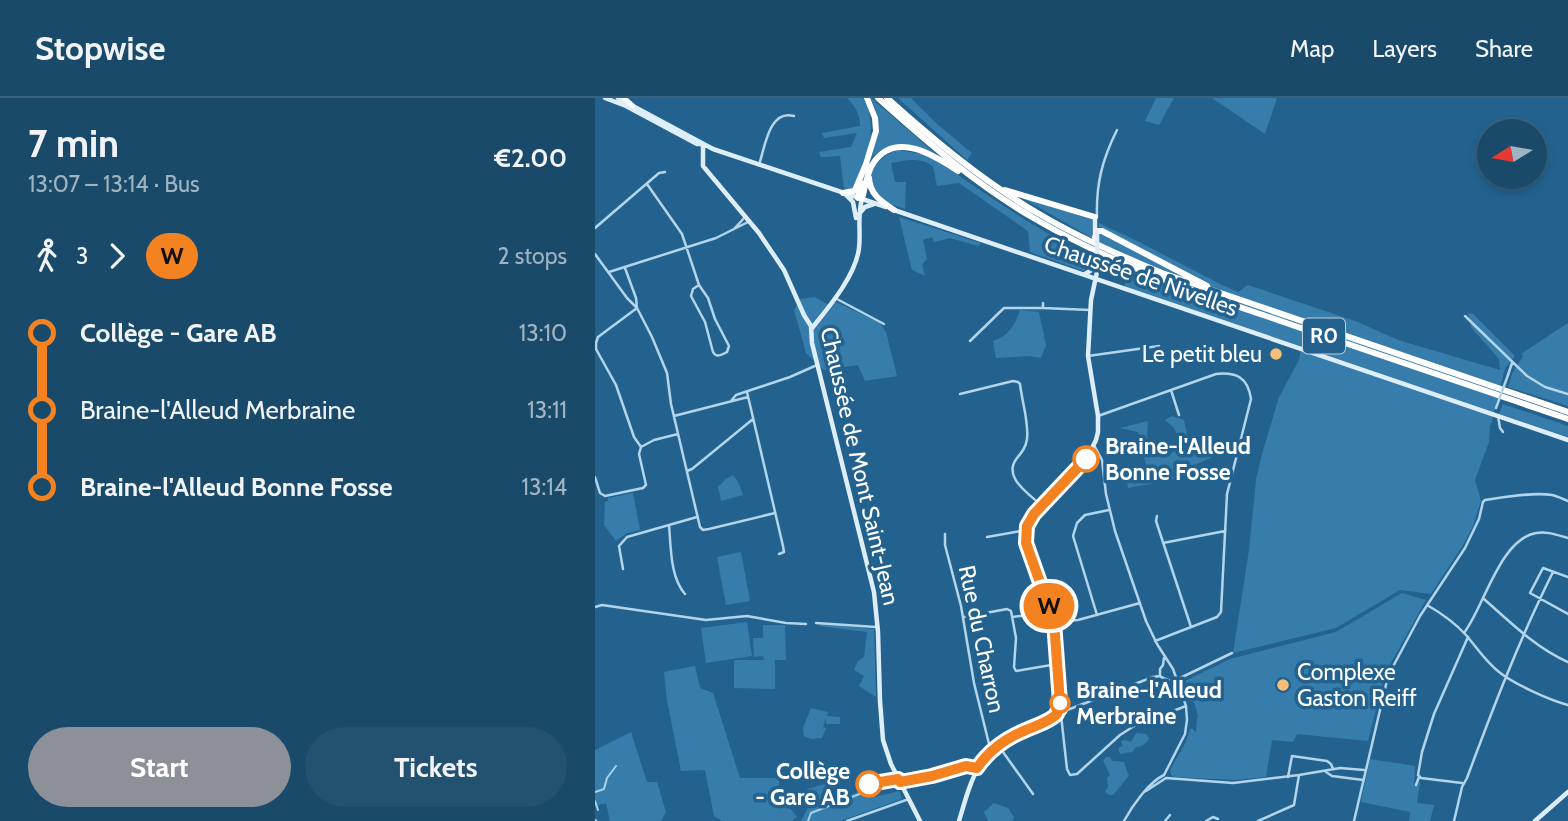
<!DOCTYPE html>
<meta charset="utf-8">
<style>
:root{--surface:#1a4a6a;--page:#235170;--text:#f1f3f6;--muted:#9fb3c1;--line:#38627e;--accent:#8c9099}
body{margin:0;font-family:Cabin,sans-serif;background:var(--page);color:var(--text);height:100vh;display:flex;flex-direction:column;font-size:26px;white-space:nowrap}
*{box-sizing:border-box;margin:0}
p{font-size:23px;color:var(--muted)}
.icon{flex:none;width:38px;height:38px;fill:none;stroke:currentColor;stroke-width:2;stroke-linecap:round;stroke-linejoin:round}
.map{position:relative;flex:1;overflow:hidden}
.panel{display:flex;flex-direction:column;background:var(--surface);width:595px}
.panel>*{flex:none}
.badge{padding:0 14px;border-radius:23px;font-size:24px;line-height:46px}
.needle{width:46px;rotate:259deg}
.controls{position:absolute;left:882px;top:21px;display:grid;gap:14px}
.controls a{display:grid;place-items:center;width:70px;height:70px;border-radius:50%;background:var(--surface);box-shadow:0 4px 10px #0003,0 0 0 2px var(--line);font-size:35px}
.map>.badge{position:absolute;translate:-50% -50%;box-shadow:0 0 0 4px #fff}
.legs{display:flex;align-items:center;gap:10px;height:77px;padding:0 28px;font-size:23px}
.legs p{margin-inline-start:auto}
.overview{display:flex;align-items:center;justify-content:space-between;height:119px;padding:0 28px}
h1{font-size:38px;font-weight:700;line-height:52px}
.action{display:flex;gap:14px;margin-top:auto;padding:14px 28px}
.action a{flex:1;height:80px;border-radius:42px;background:var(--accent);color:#fff;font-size:28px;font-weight:700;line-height:80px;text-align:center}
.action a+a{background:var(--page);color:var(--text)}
ul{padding:0 28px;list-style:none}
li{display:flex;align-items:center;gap:24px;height:77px;font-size:26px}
li i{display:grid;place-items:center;width:10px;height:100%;margin:0 9px;background:currentColor}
li i::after{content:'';width:18px;height:18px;margin:-9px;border:5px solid;border-radius:50%;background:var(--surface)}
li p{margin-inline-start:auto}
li:first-child i{background:linear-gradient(#0000 50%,currentColor 0)}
li:last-child i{background:linear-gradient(currentColor 50%,#0000 0)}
header{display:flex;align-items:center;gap:42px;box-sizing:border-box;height:98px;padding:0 35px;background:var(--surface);border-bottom:2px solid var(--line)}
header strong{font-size:33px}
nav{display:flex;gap:38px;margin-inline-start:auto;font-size:24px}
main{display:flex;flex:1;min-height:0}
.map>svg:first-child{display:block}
.green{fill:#377dab}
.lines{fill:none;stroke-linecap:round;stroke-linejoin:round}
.stream{stroke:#a7d2ec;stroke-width:2}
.street{stroke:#b3d5eb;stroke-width:2.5}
.secondary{stroke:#deeef9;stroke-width:4.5}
.primary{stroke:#f8fbff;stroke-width:5}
.highway{stroke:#fff;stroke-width:6}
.street-bridge{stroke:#b3d5eb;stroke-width:2.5}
.secondary-bridge{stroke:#deeef9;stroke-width:4.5}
.line-1-casing{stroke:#fff;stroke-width:16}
.line-1{stroke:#f58220;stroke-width:10}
.poi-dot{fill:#f6be76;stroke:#23628e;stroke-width:2.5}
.stop-1-dot{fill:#fff;stroke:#f58220;stroke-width:3.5}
.labels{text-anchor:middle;stroke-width:7;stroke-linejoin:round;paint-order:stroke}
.shield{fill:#23628e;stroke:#bdd0dd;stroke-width:2}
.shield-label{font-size:21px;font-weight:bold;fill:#fff}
.street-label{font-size:23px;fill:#fff;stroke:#23628e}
.poi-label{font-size:23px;fill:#fff;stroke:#23628e;text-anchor:end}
.stop-label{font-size:23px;font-weight:bold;fill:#fff;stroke:#23628e;text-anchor:start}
</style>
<header>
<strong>Stopwise</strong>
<nav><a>Map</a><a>Layers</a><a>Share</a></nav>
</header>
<main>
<section class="panel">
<div class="overview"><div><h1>7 min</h1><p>13:07 – 13:14 · Bus</p></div><b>€2.00</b></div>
<div class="legs"><svg class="icon" aria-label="walk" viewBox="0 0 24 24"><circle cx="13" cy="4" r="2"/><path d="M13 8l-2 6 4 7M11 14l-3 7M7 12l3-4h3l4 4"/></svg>3<svg class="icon" aria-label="forward" viewBox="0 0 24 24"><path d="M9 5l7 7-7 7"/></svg><b class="badge" style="background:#f58220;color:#111">W</b><p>2 stops</p></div>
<ul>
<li><i style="color:#f58220"></i><b>Collège - Gare AB</b><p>13:10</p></li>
<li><i style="color:#f58220"></i><span>Braine-l'Alleud Merbraine</span><p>13:11</p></li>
<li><i style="color:#f58220"></i><b>Braine-l'Alleud Bonne Fosse</b><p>13:14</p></li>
</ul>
<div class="action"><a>Start</a><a>Tickets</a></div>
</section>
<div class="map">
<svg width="973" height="723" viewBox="0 0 973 723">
<rect width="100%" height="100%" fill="#23628e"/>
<path class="green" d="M 252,0 L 268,0 C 285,32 271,55 260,87 L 255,91 L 249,91 L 245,58 L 226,59 L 224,54 L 256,49 L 262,35 L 229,40 L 227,35 L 265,28 C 265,16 261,9 252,0 Z
M 276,0 L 341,56 C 316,48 300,39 277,59 L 283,27 L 281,13 Z
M 303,0 L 316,0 L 342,26 L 377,55 L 372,62 Z
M 561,0 L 579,0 L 564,27 L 550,23 Z
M 617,0 L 682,0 L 670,36 Z
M 302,52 L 327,56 L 339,61 C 391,95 440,133 497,157 L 497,168 L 488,173 L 435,154 L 433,133 L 364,85 L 342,88 L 338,68 C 324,59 312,62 296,65 L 300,84 L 311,84 L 310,111 C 301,108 285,104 279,96 C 267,74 284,59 302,52 Z
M 422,97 L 498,120 L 497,140 Z
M 304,119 L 386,145 L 383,148 L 355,140 L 339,144 L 337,139 L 328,142 L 332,161 L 327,167 L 330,178 L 317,172 Z
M 504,125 L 546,145 L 627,187 L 643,194 L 653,187 L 763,224 L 803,242 L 905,272 L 904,261 L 876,229 L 873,216 L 877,215 L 920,258 L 910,270 L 896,327 L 895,327 L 894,344 L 880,382 L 886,403 L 878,428 L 868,447 L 836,496 L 805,492 L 741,530 L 638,555 L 654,452 L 661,382 L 667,356 L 684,299 L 704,262 L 706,250 L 529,189 L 531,183 L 504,173 Z
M 220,199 L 232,206 L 241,204 L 285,225 L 291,234 L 302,278 L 270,283 L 263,267 L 229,272 L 211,255 L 199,212 L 205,201 Z
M 425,212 L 444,214 L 451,247 L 446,260 L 436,258 L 401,260 L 398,243 C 414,238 420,227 425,212 Z
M 973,225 L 973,308 L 913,289 L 917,276 L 928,258 L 926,256 Z
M 908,306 L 973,328 L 973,339 L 904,316 Z
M 577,318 L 589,322 C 592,333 592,348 604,351 C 611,353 614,353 620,358 L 593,370 L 584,372 L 582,381 L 533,390 L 530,376 L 538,372 L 542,379 L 553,375 L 543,334 L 525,330 L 553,323 L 552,339 L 563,355 L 569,360 L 577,355 L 584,341 L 579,330 L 570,322 Z
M 138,377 L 143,384 L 148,397 L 126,403 L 123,389 L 131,381 Z
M 38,395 L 45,432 L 32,435 L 21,443 L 9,427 L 10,404 L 13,403 L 13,400 Z
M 146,454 L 155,503 L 131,507 L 122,459 Z
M 807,495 L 831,502 L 792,572 L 788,584 L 773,643 L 702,636 L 698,644 L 677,642 L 671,679 L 640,682 L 580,679 L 576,677 L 575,672 L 591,644 L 595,631 L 598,631 L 601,635 L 602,620 L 603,618 L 599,604 L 595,604 L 588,584 L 635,561 L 741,534 Z
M 152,524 L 157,558 L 111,565 L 106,530 Z
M 226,526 L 279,531 L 281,599 L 264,588 L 269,578 L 259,572 L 263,563 L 269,559 L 272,534 L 224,528 Z
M 168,527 L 190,527 L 191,562 L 180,562 L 180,591 L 139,590 L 139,562 L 169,562 L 168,558 L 159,559 L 158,540 L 168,540 Z
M 100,568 L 105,590 L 118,595 L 145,680 L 184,680 L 185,697 L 202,719 L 197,723 L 127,723 L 119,718 L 110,672 L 86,673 L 72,602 L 69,574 Z
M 216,610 L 233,614 L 232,618 L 245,619 L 245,626 L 231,626 L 231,620 L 228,629 L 231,630 L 227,640 L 216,641 L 209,638 L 208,630 Z
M 36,634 L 52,684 L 62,684 L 71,714 L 66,723 L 15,723 L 11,705 L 0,708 L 0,652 Z
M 541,635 L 551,636 L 554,640 C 552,646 546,649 541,649 L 537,654 L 525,656 L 523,650 L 528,648 L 526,643 L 530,642 L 536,644 Z
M 511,659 L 515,659 L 517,663 L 529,664 L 534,678 L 518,697 L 514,697 L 510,694 L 513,689 L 512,680 L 515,677 L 508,662 Z
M 775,661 L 820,668 L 819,689 L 820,685 L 825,684 L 822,705 L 839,707 L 835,723 L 814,723 L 815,714 L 766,704 Z
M 237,684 L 240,697 L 215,704 L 212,691 Z
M 277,689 L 280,699 L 304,693 L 307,701 L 245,723 L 206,723 L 215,706 L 236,700 L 242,702 Z
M 399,705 L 413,710 L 419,719 L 417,723 L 393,723 L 389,714 Z"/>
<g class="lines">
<path class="stream" d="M 0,694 L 9,691 L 12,680 L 21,668
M 0,703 L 3,712
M 213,723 L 216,715 L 290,686 L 301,688"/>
<path class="street" d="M 164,67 C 170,49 174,11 199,18
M 52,86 L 87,136 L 104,187 L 113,200 L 120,221 L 134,248 L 132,254 C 127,257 121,260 118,254 L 110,224 L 96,198 L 98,191 L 104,187
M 502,119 C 501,86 507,62 522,32
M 0,130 L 64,75 L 70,74
M 139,131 L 151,118
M 0,156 L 32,200 L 42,210 L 3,239 L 1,245 L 1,251 L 21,287 L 39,339 L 46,349
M 30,170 L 41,200 L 42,210 L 57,239 L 72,275 L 76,306 L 105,429 L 108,432 L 114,431 L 180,415
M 14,174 L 121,140 L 155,123
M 240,200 L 289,226
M 448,205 L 448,210 L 495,212
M 870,218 L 932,278 L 950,289 L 973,296
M 375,243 L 409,210 L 448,210
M 493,258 L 564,248
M 913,277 L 917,265
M 576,292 L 584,317
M 152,294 L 188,448 L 189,454 L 184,456
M 365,296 L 418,283 L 423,284 L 425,286 C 427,304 434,324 432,341 C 431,349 427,354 422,360 C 407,379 433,395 446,407
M 136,303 L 141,297 L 195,279 L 222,267
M 79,318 L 153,299
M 503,318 L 621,276 C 641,274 653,279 656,301 L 632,396 L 626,514 L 622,519 L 560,543
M 903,318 L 905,330 L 908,334
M 499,347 L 507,362 L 511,396 L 520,433 L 551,523 L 562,546 L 578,571 L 591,608 L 592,622 L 590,636 L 569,677
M 92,373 L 97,371 L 158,321
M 0,379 L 5,395 L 10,398 L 48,390 L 51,387 L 44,356 L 46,349 L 59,342 L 83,336
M 562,418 L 561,423 L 596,529
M 74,427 C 76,449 75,479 90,496
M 350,436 L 350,447 L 366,508 L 379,585 L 394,646 L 398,650
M 392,439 L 431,432
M 568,445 L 630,433
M 28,471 L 24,448 L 32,439 L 102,419
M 973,479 L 948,470 L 935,495 L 973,516
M 889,501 C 915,524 941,550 973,564
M 832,507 C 846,515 860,525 871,537 C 882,550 891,564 904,574 C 919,586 954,602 973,607
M 0,509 L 7,507 L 111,522 L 152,518 L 191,525 L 211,526
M 502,517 L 478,438 L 482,425 L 490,417 L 514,412
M 369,519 L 412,511 L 416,513 L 421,540 L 419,569 L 421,573 L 462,566
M 417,519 L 434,517
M 460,524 L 483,522 L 545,505
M 221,525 L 281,529
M 869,535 C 889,509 905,441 941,435 C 952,433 962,437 973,440
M 565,578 L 565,571 L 568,567 L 569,560
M 581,582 L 637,555
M 467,614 L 558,579 L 565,578 C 569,582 576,582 582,585
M 466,617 L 472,671 L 475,677 L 482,676 L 525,637 L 539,628 L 591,608
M 403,647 L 438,696
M 731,674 L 737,678 L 768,682
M 693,679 L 697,658 L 732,663 L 736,666 L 738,671
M 571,680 L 638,685 L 704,677 L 745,670 L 769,672
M 305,684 L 337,678 L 371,668 L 382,670
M 867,685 L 826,680 L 823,677 L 827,654 L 839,616 L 873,539
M 821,687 L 824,679
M 551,693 L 571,680
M 0,722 L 1,723
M 252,723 L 314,701
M 529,723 C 537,708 554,684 569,677
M 570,723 L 575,717
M 611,723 L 618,719 L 623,721
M 663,723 L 699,707 L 704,677
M 759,723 L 793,578 L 825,518 L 870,450 L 884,421 L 888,404 L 890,402 C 909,399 938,394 957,397 C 962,398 968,401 973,403
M 859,723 L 867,689 L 872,680 C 898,610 925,540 958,474"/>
<path class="secondary" d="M 10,0 L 31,8 L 102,46 L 106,46
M 23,0 L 118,51 L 291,109
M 108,46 L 108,68 L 164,135 L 189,172 L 209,217 L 216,228 L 217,245 L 279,494 L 283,534 L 285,603 L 288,642 L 296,666 L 325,723
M 251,97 L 258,104 L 261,120
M 299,112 L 973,342
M 264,116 L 270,109 L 279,106
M 500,135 L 500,119
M 490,176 L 498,171 L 501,162
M 217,230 C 234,209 261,177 264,150 C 266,133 262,118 267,101
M 462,616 L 462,612 L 465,611 L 465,604 L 459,524 L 431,445 L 432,428 L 439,416 L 492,360 L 501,342 L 503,334 L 503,318 L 493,258 L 496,202 L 502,174 L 502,166
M 364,723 C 376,683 382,654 423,635 C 436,629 452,626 462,616 L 466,617 L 467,614 L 465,611
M 940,723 L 973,694"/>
<path class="primary" d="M 29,0 L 38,8"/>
<path class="highway" d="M 283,0 C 333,45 384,89 442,122 C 522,169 610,197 697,227 C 789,258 881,289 973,321
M 292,0 C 340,43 390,85 446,117 C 485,140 526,158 567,175 L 973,314
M 274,80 C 275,97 287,104 299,112
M 410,92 L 500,119
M 248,95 L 259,93 L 261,90 L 271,66 L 281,33 L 280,20 L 272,0
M 263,100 L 266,85
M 267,101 C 270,90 272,73 279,64 C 301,33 339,57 363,73
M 500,139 L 502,133 L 507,133 L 612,188"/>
<path class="street-bridge" d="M 901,310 L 913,277"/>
<path class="secondary-bridge" d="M 502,166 L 502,133"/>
</g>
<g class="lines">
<g class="line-1-casing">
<path id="line-1" d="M 274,686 L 303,681 L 305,684 L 337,678 L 371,668 L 382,670 C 395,651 411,640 431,632 C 442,627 454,624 462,616 L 462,614 L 465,611 L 465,604 L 459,524 L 431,445 L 432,428 L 439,416 L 491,361"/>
</g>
<use href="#line-1" class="line-1"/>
</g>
<g class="poi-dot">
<circle cx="681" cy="256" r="7"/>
<circle cx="688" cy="587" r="7"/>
</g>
<g class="stop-1-dot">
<circle cx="491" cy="361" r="12"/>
<circle cx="465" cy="605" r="9"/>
<circle cx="274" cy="686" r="12"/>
</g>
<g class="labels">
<rect class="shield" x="708" y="220.5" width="42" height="35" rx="5"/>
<g class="shield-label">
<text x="729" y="245">R0</text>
</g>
<g class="street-label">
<text transform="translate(546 178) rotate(19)" y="8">Chaussée de Nivelles</text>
<text transform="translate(265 368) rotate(77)" y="8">Chaussée de Mont Saint-Jean</text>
<text transform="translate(387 541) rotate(78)" y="8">Rue du Charron</text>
</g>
<g class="poi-label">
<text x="667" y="264">Le petit bleu</text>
<text x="702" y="582" text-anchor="start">Complexe<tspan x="702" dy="26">Gaston Reiff</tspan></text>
</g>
<g class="stop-label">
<text x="510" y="356">Braine-l'Alleud<tspan x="510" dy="26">Bonne Fosse</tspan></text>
<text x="481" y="600">Braine-l'Alleud<tspan x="481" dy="26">Merbraine</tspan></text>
<text x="255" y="681" text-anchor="end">Collège<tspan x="255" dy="26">- Gare AB</tspan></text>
</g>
</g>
</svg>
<div class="controls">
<a><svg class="needle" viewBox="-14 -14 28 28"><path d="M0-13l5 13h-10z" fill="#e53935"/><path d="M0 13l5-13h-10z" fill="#9fb3c1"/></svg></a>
</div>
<b class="badge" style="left:454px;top:508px;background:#f58220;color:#111">W</b>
</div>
</main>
